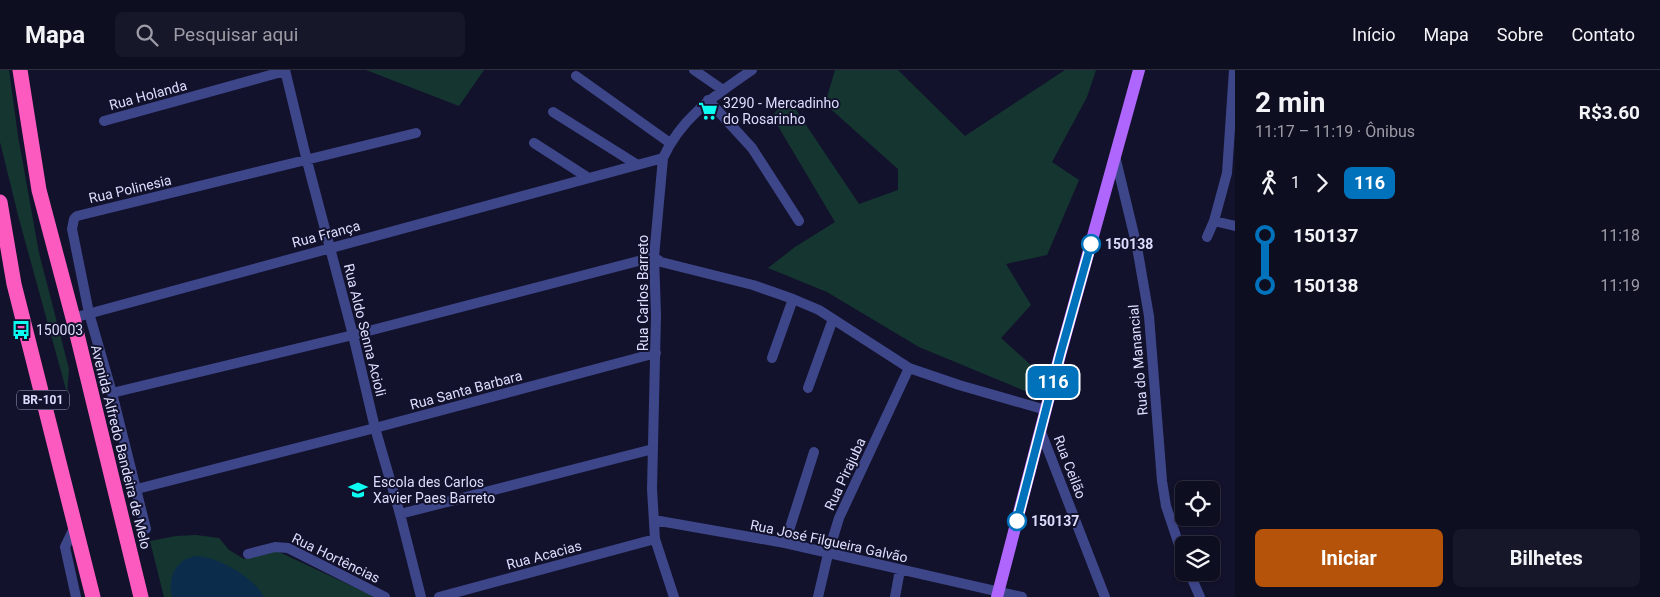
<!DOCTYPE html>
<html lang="pt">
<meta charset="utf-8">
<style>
:root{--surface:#0e0e21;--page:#17172a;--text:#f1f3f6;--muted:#9b9ca5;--line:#2e2e3f;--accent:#b45309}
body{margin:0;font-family:Roboto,sans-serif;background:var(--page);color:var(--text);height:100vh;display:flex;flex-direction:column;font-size:19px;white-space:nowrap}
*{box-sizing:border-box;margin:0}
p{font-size:16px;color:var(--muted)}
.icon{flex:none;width:28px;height:28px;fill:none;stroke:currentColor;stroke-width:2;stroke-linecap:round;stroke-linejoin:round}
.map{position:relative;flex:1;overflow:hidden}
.drawer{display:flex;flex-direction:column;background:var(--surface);width:425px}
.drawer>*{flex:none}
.badge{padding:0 10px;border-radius:8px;font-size:18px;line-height:32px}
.controls{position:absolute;left:1175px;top:411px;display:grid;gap:10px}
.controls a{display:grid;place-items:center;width:45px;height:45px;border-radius:8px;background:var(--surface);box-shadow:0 1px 4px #0004,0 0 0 1px var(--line);font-size:25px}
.map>.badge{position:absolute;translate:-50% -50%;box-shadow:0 0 0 2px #fff}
.legs{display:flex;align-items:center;gap:8px;height:55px;padding:0 20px;font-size:16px}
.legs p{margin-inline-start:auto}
.summary{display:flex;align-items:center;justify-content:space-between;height:85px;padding:0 20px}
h1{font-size:28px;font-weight:700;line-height:38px}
.primary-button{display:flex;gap:10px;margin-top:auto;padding:10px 20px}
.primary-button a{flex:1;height:58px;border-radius:8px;background:var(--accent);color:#fff;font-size:20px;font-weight:700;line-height:58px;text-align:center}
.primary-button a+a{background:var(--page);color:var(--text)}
ul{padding:0 20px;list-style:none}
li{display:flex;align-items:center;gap:18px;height:50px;font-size:19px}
li i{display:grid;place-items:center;width:8px;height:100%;margin:0 6px;background:currentColor}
li i::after{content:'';width:12px;height:12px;margin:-6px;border:4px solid;border-radius:50%;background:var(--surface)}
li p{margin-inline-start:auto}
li:first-child i{background:linear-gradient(#0000 50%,currentColor 0)}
li:last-child i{background:linear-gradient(currentColor 50%,#0000 0)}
header{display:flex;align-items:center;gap:30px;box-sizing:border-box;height:70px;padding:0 25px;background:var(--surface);border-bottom:1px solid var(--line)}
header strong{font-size:24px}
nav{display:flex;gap:28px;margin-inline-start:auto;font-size:18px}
.search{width:350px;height:45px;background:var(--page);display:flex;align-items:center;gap:12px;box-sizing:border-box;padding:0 18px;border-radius:8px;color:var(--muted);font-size:19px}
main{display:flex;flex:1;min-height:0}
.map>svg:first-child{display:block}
.green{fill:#153630}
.water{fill:#0c2c4b}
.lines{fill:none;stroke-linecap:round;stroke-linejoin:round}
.minor{stroke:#3e468a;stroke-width:10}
.major{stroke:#af66fd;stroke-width:12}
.highway{stroke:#fd5abf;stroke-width:15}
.line-1-casing{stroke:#fff;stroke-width:11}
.line-1{stroke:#0072bc;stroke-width:8}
.stop-1-dot{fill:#fff;stroke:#0072bc;stroke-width:2.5}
.labels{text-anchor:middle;stroke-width:4;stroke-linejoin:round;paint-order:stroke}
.shield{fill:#13122c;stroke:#a0a1c0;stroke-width:1}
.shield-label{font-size:12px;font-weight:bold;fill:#dddeff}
.street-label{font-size:14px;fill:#dddeff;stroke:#13122c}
.poi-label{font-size:14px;fill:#dddeff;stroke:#13122c;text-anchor:start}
.stop-label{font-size:14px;font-weight:bold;fill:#dddeff;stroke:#13122c;text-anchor:start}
</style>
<header>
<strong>Mapa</strong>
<div class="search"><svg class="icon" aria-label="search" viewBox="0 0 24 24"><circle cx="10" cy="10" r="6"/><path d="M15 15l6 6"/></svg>Pesquisar aqui</div>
<nav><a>Início</a><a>Mapa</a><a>Sobre</a><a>Contato</a></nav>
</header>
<main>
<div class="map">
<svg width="1235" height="527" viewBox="0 0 1235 527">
<rect width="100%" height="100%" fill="#13122c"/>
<path class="green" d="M 0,0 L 9,0 L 18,66 L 39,183 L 69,299 L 67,323 L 19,149 L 0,72 Z
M 366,0 L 484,0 L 459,36 Z
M 835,0 L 898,0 L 965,66 L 1065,0 L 1096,0 L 1087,27 L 1052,92 L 1079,110 L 1047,185 L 1006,194 L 1031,235 L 1001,268 L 1031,295 L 1025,321 L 919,277 L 827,222 L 768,198 L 795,177 L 835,152 L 772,46 L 788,28 L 859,134 L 898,120 L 898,99 L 825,34 Z
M 196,465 L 219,468 L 229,480 L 244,489 L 265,481 L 277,481 L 375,527 L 164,527 L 150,471 L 176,466 Z"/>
<path class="water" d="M 196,486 C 217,486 255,508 264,527 L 172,527 C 167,507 176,489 196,486 Z"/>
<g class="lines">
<path class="minor" d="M 285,0 L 307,91 L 353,265 L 375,358 L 400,444 L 421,527
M 694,0 L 723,20
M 576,6 L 670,73
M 708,30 L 752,78 L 799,151
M 553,42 L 636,94
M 104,51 L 285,1
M 534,73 L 587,107
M 1115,86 L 1137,177 L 1149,246 L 1162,411 L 1166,436 L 1184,490
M 1214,151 L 1235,156
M 1207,167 L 1214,151 L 1227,103 L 1234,0
M 73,248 L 663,88
M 772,288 L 793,229
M 808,318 L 833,249
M 112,323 L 353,265 L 654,187 L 661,192 L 753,215 L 793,229 L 819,240 L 909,298 L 959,315 L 1046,340
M 1041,362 L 1105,527
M 137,419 L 375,358 L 656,283
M 400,444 L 653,379
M 654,450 L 785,473 L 1022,527
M 75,456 L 65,477 L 76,527
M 146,459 L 112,323 L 89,243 L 72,159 L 74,149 L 77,146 L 416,63
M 785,473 L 814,382
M 248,484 L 275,477 L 288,478 L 385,527
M 1189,502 L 1200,527
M 439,527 L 655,469
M 674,527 L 655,469 L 652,419 L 656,245 L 654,187 L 663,88 C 682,46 716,25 752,0
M 818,527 L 828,484 L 839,448 L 909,298
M 895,527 L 900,500"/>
<path class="major" d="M 997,527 L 1060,285 L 1139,0"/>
<path class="highway" d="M 20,0 L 39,120 L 73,248 L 141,527
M 0,132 L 14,214 L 93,527"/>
</g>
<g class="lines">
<g class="line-1-casing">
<path id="line-1" d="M 1017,451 L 1060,285 L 1091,174"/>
</g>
<use href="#line-1" class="line-1"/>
</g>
<defs>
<g id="supermarket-bare" transform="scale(1.5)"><path d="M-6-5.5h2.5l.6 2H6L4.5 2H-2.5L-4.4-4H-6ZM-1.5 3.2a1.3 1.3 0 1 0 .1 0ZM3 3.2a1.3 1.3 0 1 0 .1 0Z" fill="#0cfcf2" stroke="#13122c" stroke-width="2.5" paint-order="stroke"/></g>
<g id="bus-bare" transform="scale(1.5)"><path d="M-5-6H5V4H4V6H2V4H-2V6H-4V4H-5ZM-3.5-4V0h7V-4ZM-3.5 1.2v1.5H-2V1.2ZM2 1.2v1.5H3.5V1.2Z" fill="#0cfcf2" stroke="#13122c" stroke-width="2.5" paint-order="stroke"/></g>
<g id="school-bare" transform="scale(1.5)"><path d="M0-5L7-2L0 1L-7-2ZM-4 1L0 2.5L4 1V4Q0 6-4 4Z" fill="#0cfcf2" stroke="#13122c" stroke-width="2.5" paint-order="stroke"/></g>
</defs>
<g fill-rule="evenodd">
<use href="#supermarket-bare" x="708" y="41"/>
<use href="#bus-bare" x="21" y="260"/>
<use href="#school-bare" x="358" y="420"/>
</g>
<g class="stop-1-dot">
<circle cx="1091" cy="174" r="9"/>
<circle cx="1017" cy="451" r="9"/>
</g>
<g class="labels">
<rect class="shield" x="17" y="320.5" width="52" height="19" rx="4"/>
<g class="shield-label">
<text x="43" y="334">BR-101</text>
</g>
<g class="street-label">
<text transform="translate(148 25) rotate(-15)" y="5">Rua Holanda</text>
<text transform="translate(130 119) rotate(-13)" y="5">Rua Polinesia</text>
<text transform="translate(326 164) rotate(-15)" y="5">Rua França</text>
<text transform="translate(643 223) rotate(-90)" y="5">Rua Carlos Barreto</text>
<text transform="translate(365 260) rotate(76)" y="5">Rua Aldo Senna Acioli</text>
<text transform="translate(1138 290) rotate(-95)" y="5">Rua do Manancial</text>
<text transform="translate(466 320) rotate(-15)" y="5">Rua Santa Barbara</text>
<text transform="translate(121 377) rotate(76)" y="5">Avenida Alfredo Bandeira de Melo</text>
<text transform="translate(1070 397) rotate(69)" y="5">Rua Ceilão</text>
<text transform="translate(845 404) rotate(-65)" y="5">Rua Pirajuba</text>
<text transform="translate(829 471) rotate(12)" y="5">Rua José Filgueira Galvão</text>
<text transform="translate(544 485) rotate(-15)" y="5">Rua Acacias</text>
<text transform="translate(336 488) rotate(26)" y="5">Rua Hortências</text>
</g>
<g class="poi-label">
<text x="723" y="38">3290 - Mercadinho<tspan x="723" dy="16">do Rosarinho</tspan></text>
<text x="36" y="265">150003</text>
<text x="373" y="417">Escola des Carlos<tspan x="373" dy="16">Xavier Paes Barreto</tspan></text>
</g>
<g class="stop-label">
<text x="1105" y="179">150138</text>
<text x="1031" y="456">150137</text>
</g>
</g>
</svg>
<div class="controls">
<a><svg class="icon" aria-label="locate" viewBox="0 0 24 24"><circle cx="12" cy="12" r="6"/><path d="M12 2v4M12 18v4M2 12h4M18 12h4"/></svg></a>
<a><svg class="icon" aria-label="layers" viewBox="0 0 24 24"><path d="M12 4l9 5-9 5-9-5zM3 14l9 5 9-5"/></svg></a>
</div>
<b class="badge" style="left:1053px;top:312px;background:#0072bc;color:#fff">116</b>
</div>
<section class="drawer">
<div class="summary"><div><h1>2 min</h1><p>11:17 – 11:19 · Ônibus</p></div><b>R$3.60</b></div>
<div class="legs"><svg class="icon" aria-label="walk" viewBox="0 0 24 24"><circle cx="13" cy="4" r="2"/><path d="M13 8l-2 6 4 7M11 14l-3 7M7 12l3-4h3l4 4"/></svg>1<svg class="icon" aria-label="forward" viewBox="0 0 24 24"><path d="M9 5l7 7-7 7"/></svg><b class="badge" style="background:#0072bc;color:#fff">116</b></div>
<ul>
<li><i style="color:#0072bc"></i><b>150137</b><p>11:18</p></li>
<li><i style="color:#0072bc"></i><b>150138</b><p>11:19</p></li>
</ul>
<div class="primary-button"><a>Iniciar</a><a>Bilhetes</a></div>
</section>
</main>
